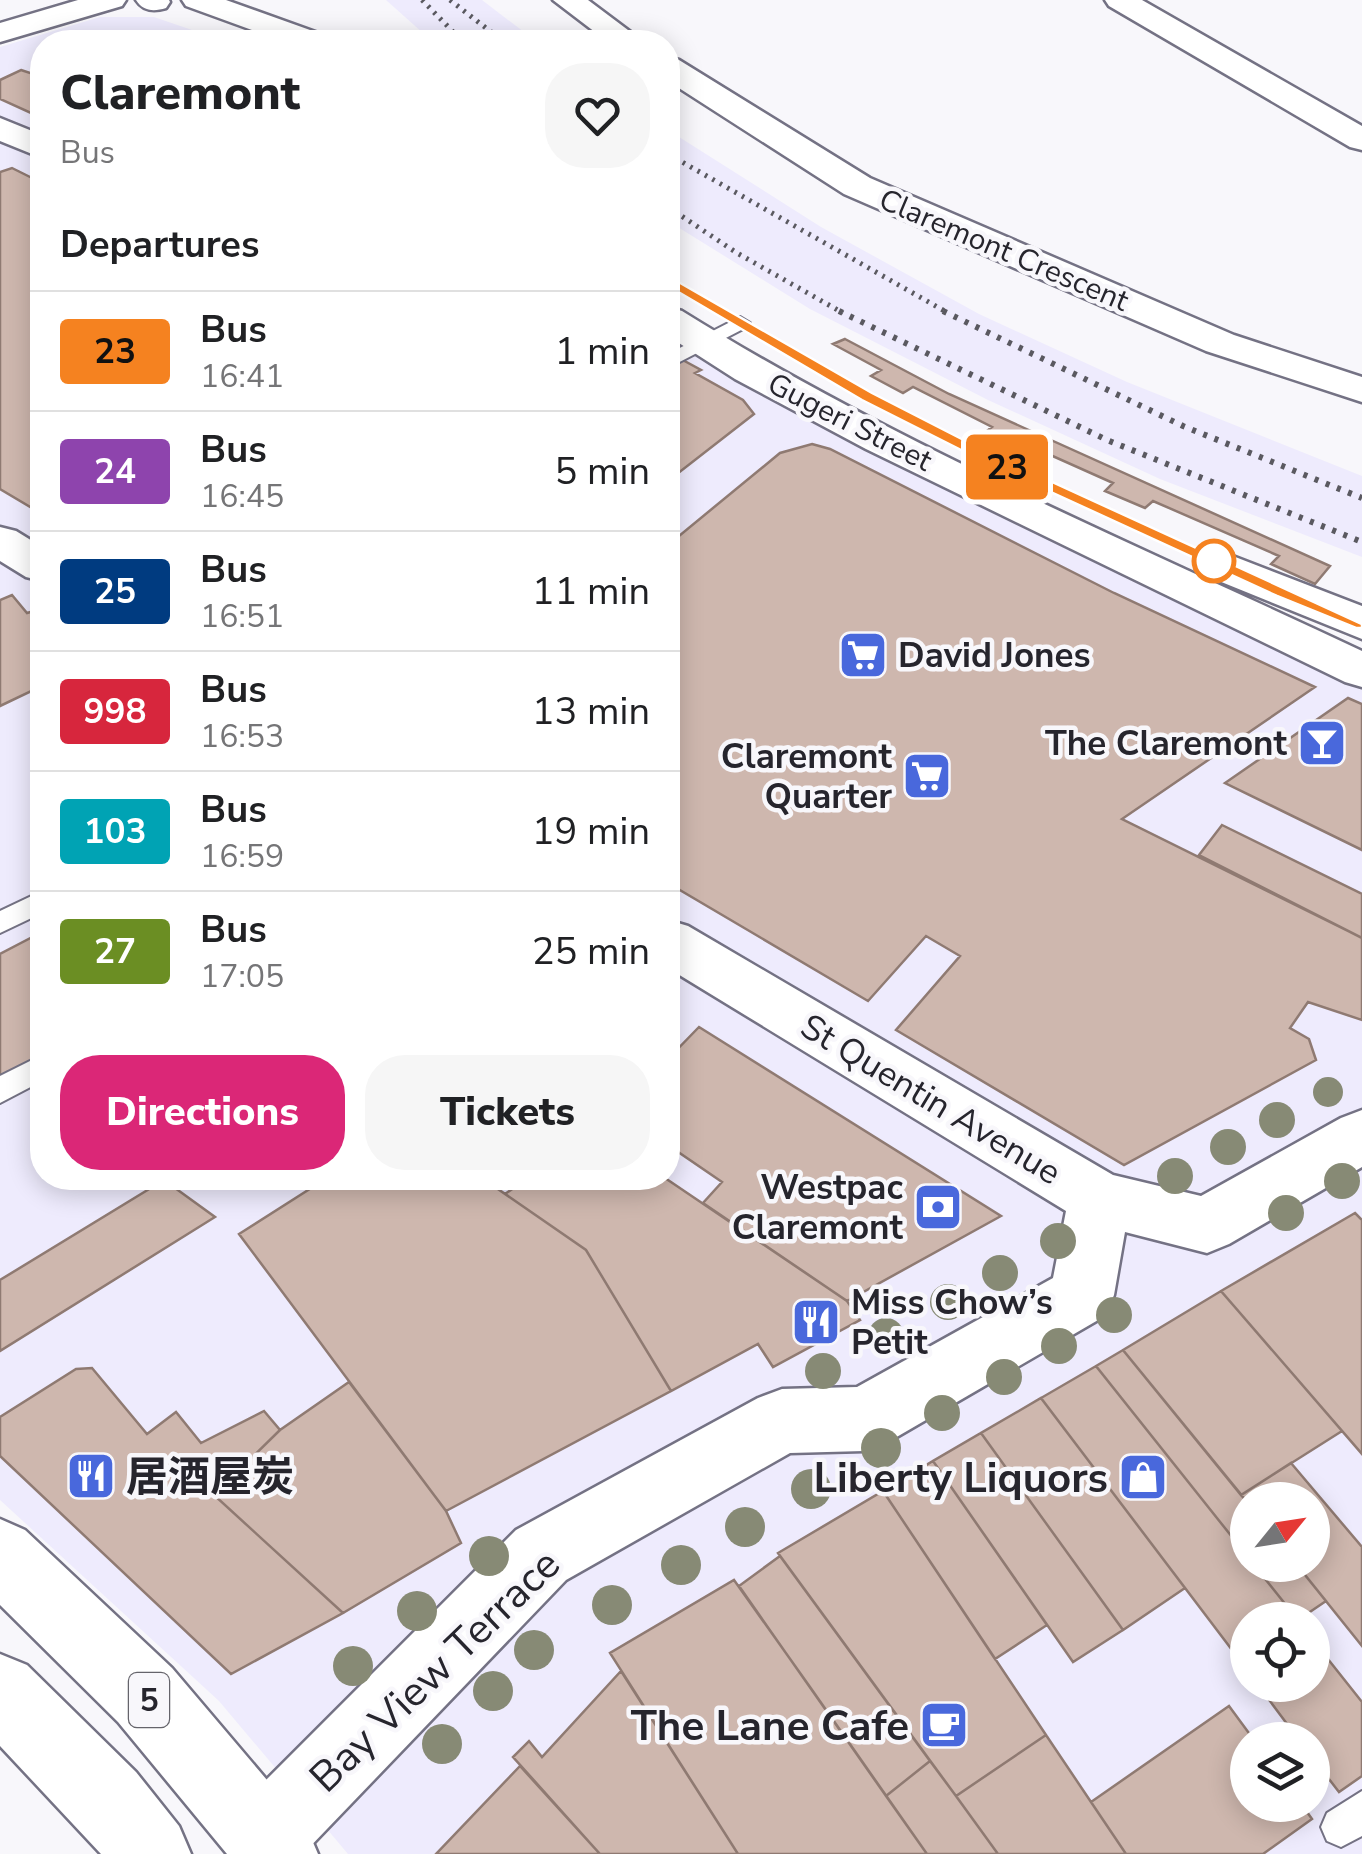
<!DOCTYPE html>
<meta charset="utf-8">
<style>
:root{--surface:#fff;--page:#f6f6f6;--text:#202124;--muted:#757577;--line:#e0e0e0;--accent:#db2777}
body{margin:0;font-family:"Nunito Sans","Noto Sans SC",sans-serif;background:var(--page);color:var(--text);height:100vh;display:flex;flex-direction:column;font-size:38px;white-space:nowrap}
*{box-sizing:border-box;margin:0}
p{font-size:32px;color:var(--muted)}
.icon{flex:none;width:55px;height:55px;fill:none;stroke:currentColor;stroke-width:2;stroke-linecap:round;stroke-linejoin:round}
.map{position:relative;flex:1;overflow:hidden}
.panel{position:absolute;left:30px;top:30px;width:650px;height:1160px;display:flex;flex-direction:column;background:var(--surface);border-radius:40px;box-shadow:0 5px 25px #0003}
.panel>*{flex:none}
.badge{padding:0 20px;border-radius:8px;font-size:35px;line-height:65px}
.needle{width:65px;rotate:60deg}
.fabs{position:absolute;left:1230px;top:1482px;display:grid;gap:20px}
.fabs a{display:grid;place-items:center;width:100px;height:100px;border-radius:50%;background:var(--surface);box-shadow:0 5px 25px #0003;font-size:50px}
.map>.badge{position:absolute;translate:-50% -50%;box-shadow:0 0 0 5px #fff}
h2{padding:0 30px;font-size:38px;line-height:90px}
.round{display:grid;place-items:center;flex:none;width:105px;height:105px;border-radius:40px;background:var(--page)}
.overview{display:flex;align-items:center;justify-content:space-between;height:170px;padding:0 30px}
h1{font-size:48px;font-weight:800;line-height:75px}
.primary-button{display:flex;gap:20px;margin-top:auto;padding:20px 30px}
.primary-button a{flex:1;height:115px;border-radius:40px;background:var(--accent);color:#fff;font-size:40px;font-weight:800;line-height:115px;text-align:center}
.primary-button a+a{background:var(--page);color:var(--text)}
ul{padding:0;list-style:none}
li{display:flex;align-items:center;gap:30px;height:120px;padding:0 30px;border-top:2px solid var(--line)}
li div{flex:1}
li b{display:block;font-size:38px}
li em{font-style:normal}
li .badge{min-width:110px;font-weight:700;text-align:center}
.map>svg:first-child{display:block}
.built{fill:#eeebfd;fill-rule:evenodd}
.building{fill:#ceb7ae;stroke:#8f7a72;stroke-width:2.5}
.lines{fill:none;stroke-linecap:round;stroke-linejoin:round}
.lane-casing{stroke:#747284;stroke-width:4}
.street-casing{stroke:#747284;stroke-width:5}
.secondary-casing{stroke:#747284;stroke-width:5}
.primary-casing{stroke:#747284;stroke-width:5}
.highway-casing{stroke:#747284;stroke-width:5}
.lane{fill:#fff;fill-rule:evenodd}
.street{fill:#fff;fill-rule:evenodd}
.secondary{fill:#fff;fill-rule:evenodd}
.primary{fill:#fff;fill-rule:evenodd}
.highway{fill:#fff;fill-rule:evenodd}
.rail-far1{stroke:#5a5960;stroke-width:5;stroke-dasharray:2.5 6;stroke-linecap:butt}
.rail{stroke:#5a5960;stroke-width:6;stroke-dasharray:4 8;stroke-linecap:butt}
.tree{fill:#878a75}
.line{fill:#f58220;stroke:#fff;stroke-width:2.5}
.stop-dot{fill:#fff;stroke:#f58220;stroke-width:5}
.labels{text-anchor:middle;stroke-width:9;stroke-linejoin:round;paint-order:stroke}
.far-street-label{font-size:30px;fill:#26252d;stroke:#f8f7fb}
.shield{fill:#f8f7fb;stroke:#65646b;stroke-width:2.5}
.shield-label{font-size:32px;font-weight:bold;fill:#26252d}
.poi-label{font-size:35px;font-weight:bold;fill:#26252d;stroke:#f8f7fb;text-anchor:end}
.street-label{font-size:35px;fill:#26252d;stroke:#f8f7fb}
.near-poi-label{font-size:42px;font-weight:bold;fill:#26252d;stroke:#f8f7fb;text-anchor:end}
.near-street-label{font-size:42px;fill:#26252d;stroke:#f8f7fb}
</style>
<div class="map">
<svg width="1362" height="1854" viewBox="0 0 1362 1854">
<rect width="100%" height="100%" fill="#f8f7fb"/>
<path class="built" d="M 386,0 L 482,0 L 537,42 L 433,42 Z
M 100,17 L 154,17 L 227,42 L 42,42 L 42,1178 L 668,1178 L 668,337 L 833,428 L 1362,686 L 1362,1854 L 348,1854 L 219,1701 L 0,1500 L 0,47 ZM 1248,1500 L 1312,1500 L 1312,1565 L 1248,1565 ZM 1248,1620 L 1312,1620 L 1312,1685 L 1248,1685 ZM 1248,1740 L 1312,1740 L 1312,1805 L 1248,1805 Z
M 668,130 L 821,227 L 979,314 L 1127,382 L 1362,476 L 1362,557 L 1160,479 L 988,400 L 810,309 L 668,221 Z"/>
<path class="building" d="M 21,70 L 33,74 L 42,70 L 42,118 L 0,99 L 0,80 Z
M 12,168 L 42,183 L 42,514 L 0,489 L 0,172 Z
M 845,339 L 949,394 L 1330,566 L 1315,584 L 1271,564 L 1279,556 L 1153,501 L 1145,508 L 1105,491 L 1113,483 L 1028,445 L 1019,452 L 983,434 L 992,427 L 913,387 L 903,393 L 871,376 L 881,370 L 833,344 Z
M 668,352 L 701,370 L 695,373 L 743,400 L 754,414 L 668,481 Z
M 812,444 L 830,449 L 1114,593 L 1315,687 L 1122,819 L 1362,938 L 1362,1020 L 1308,1002 L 1290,1028 L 1309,1039 L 1316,1060 L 1124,1165 L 896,1030 L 960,956 L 926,936 L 868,1001 L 668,883 L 668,545 L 780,453 Z
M 12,595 L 27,613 L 34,611 L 42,620 L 42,686 L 0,706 L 0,600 Z
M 1348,698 L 1362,704 L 1362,850 L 1225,783 Z
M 1222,825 L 1362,894 L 1362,938 L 1199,855 Z
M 42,932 L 42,1055 L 0,1079 L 0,954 Z
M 699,1027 L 1001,1216 L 847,1301 L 703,1203 L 722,1182 L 668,1145 L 668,1059 Z
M 327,1178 L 482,1178 L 586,1250 L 671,1391 L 446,1511 L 239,1234 Z
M 528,1178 L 665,1178 L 847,1301 L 860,1320 L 773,1367 L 758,1344 L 671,1391 L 586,1250 L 505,1194 Z
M 164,1180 L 215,1217 L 0,1351 L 0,1280 Z
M 1355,1213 L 1362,1220 L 1362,1454 L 1221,1291 Z
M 1221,1291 L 1342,1431 L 1241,1495 L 1123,1350 Z
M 1123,1350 L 1248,1503 L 1248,1557 L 1096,1366 Z
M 1096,1366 L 1248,1557 L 1248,1565 L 1254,1565 L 1298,1620 L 1248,1620 L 1248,1671 L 1041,1398 Z
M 92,1368 L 147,1434 L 176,1412 L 201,1443 L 264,1411 L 280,1430 L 214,1495 L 343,1613 L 231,1674 L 0,1456 L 0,1417 L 76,1369 Z
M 349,1382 L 446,1511 L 461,1543 L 343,1613 L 214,1495 L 280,1430 Z
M 1041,1398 L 1185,1588 L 1123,1630 L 981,1433 Z
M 981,1433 L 1123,1630 L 1073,1662 L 933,1461 Z
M 933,1461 L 1047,1625 L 995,1659 L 883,1491 Z
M 1291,1463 L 1362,1547 L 1362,1646 L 1297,1565 L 1312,1565 L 1312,1500 L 1248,1500 L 1248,1503 L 1241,1495 Z
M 883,1491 L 1046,1735 L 956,1796 L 778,1553 Z
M 780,1556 L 930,1761 L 886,1796 L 739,1586 Z
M 1254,1565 L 1297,1565 L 1326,1601 L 1298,1620 Z
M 734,1580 L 810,1687 L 927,1854 L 738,1854 L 610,1653 Z
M 1312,1639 L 1362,1702 L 1362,1776 L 1339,1792 L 1312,1757 L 1312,1740 L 1299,1740 L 1258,1685 L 1312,1685 Z
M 621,1671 L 738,1854 L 600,1854 L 513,1757 L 529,1741 L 542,1757 Z
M 1229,1706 L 1254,1740 L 1248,1740 L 1248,1805 L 1302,1805 L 1312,1819 L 1263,1854 L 1126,1854 L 1091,1802 Z
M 1046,1735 L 1091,1802 L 1126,1854 L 998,1854 L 956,1796 Z
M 930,1761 L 956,1796 L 998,1854 L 927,1854 L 886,1796 Z
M 520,1766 L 600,1854 L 436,1854 Z"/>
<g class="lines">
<g class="lane-casing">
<path id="lane" d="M 740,317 L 750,323 L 747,327 L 668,368 L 668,354 Z
M 42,891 L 42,913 L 0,933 L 0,911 Z
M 42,1055 L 42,1081 L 0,1103 L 0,1076 Z
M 1362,1791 L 1362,1836 L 1341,1847 L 1327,1841 L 1321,1827 L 1327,1813 Z"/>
</g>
<g class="street-casing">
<path id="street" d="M 553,0 L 588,0 L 644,42 L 608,42 Z
M 668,57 L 679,60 L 870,178 L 1234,335 L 1362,377 L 1362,402 L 1206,351 L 844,194 L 668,81 Z
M 0,118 L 42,135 L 42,158 L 0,141 Z
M 0,527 L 16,531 L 42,547 L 42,581 L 26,577 L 0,561 Z
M 668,920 L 688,926 L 1113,1175 L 1201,1196 L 1341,1118 L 1362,1110 L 1362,1167 L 1229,1244 L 1207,1253 L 1125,1232 L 1114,1295 L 1105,1316 L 888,1442 L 864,1451 L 790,1453 L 566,1580 L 303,1854 L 231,1854 L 224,1838 L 236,1810 L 516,1530 L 758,1398 L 782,1389 L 857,1387 L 1053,1278 L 1066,1211 L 668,968 Z"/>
</g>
<g class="secondary-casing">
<path id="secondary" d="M 136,0 L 169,0 L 170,2 L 166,8 C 153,12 143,11 136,0 Z
M 1105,0 L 1142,0 L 1362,126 L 1362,150 L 1350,147 L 1109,6 Z"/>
</g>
<g class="primary-casing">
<path id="primary" d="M 78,0 L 126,0 L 122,6 L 0,42 L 0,23 Z
M 182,0 L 226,0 L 324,35 L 329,42 L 285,42 L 186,6 Z
M 668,307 L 682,311 C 897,445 1133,543 1362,651 L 1362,687 L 1345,682 L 866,449 L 735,379 L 668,336 Z
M 1225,553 L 1362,606 L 1362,639 L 1209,577 L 1202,567 L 1209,557 Z"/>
</g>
<g class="highway-casing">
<path id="highway" d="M 0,1519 L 25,1530 L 172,1668 L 306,1826 L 318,1854 L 227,1854 L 118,1722 L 0,1605 Z
M 0,1654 L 27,1665 L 136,1772 L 179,1826 L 191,1854 L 101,1854 L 0,1746 Z"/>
</g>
<use href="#lane" class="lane"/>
<use href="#street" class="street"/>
<use href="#secondary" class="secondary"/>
<use href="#primary" class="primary"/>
<use href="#highway" class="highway"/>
<path class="rail-far1" d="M 422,0 L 463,42
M 450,0 L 504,42
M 668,154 L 948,313
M 668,207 L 737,253 L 843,313"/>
<path class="rail" d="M 839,311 L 1107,440 L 1362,542
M 943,311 L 1183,426 L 1362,498"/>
</g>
<g class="tree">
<circle cx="1328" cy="1092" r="15"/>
<circle cx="1277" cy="1120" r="18"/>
<circle cx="1228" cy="1147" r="18"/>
<circle cx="1175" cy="1176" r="18"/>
<circle cx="1342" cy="1181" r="18"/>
<circle cx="1286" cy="1213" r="18"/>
<circle cx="1058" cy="1241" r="18"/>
<circle cx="1000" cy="1273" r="18"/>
<circle cx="948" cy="1302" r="18"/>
<circle cx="1114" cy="1315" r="18"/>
<circle cx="886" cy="1336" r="18"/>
<circle cx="1059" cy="1346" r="18"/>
<circle cx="823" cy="1371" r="18"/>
<circle cx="1004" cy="1377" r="18"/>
<circle cx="942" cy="1413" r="18"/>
<circle cx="881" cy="1448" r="20"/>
<circle cx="811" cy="1489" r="20"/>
<circle cx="745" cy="1527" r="20"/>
<circle cx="489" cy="1556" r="20"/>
<circle cx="681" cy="1565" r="20"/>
<circle cx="612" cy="1605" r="20"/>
<circle cx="417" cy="1611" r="20"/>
<circle cx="534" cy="1650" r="20"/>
<circle cx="353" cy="1666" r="20"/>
<circle cx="493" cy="1691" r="20"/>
<circle cx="442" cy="1744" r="20"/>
</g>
<path class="line" d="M 668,276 L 872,393 L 989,453 L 1362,624 L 1362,628 L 1356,628 L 1277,596 L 979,459 L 862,400 L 663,283 L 661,280 Z"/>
<defs>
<g id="supermarket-square" transform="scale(2.5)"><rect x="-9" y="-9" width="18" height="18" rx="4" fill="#4968dc" stroke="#f8f7fb"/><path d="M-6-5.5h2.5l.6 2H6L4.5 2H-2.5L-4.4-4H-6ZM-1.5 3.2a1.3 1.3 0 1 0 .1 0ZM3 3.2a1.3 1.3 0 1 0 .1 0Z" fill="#fff"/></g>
<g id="bar-square" transform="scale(2.5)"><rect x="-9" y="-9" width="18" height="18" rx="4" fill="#4968dc" stroke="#f8f7fb"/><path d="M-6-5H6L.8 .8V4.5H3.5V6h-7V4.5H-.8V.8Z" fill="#fff"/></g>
<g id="bank-square" transform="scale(2.5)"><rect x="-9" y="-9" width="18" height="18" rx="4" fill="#4968dc" stroke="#f8f7fb"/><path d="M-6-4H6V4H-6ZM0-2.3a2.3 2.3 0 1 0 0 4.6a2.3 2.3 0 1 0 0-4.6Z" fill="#fff"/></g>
<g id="restaurant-square" transform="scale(2.5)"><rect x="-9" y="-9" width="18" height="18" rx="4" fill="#4968dc" stroke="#f8f7fb"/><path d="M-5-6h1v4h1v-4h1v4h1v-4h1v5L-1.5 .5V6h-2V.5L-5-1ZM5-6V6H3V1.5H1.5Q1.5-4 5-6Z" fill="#fff"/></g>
<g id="shop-square" transform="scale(2.5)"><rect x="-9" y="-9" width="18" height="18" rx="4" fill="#4968dc" stroke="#f8f7fb"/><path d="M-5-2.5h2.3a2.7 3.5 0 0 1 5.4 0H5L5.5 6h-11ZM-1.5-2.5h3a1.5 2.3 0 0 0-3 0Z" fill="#fff"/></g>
<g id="cafe-square" transform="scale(2.5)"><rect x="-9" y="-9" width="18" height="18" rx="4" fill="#4968dc" stroke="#f8f7fb"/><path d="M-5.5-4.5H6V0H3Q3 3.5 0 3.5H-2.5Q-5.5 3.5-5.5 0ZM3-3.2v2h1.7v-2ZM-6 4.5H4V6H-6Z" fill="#fff"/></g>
</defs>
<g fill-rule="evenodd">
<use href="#supermarket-square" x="863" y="655"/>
<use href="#bar-square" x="1322" y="743"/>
<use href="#supermarket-square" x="927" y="776"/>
<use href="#bank-square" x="938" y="1207"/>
<use href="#restaurant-square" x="816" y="1322"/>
<use href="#restaurant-square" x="91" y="1476"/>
<use href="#shop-square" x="1143" y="1477"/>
<use href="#cafe-square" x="944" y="1725"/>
</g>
<circle class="stop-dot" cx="1214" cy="561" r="20"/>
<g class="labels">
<g class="far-street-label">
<text transform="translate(1004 250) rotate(23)" y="10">Claremont Crescent</text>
<text transform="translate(850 422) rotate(27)" y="10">Gugeri Street</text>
</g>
<rect class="shield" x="129" y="1673" width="40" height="54" rx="8"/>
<g class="shield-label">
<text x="149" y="1711">5</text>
</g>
<g class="poi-label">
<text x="898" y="667" text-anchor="start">David Jones</text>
<text x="1287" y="755">The Claremont</text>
<text x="892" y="768">Claremont<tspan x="892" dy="40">Quarter</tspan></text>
<text x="903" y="1199">Westpac<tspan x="903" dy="40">Claremont</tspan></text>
<text x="851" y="1314" text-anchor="start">Miss Chow’s<tspan x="851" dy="40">Petit</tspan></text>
</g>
<g class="street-label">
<text transform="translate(931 1099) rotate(31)" y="12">St Quentin Avenue</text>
</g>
<g class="near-poi-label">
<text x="126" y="1491" text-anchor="start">居酒屋炭</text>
<text x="1108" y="1492">Liberty Liquors</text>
<text x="909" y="1740">The Lane Cafe</text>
</g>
<g class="near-street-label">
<text transform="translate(434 1670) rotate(-44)" y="15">Bay View Terrace</text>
</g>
</g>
</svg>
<div class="fabs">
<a><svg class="needle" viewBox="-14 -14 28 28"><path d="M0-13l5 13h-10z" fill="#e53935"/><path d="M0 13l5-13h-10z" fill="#757577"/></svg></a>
<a><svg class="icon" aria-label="locate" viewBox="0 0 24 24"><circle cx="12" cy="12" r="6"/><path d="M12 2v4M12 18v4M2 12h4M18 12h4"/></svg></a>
<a><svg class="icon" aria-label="layers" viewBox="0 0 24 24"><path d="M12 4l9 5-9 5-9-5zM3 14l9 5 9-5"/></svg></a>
</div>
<b class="badge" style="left:1007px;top:467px;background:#f58220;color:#111">23</b>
<section class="panel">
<div class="overview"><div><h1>Claremont</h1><p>Bus</p></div><a class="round"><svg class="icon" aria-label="heart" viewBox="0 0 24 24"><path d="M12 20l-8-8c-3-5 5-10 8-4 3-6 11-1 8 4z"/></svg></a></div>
<h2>Departures</h2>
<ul>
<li><span class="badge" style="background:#f58220;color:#111">23</span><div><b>Bus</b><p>16:41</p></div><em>1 min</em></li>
<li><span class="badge" style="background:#8e44ad;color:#fff">24</span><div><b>Bus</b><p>16:45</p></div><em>5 min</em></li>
<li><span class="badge" style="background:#003b80;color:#fff">25</span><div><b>Bus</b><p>16:51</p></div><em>11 min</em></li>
<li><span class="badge" style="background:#d7263d;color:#fff">998</span><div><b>Bus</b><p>16:53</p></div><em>13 min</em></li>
<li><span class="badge" style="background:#00a3b4;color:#fff">103</span><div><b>Bus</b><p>16:59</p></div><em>19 min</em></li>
<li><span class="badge" style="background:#6b8e23;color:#fff">27</span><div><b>Bus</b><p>17:05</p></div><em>25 min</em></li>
</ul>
<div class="primary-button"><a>Directions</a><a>Tickets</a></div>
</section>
</div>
